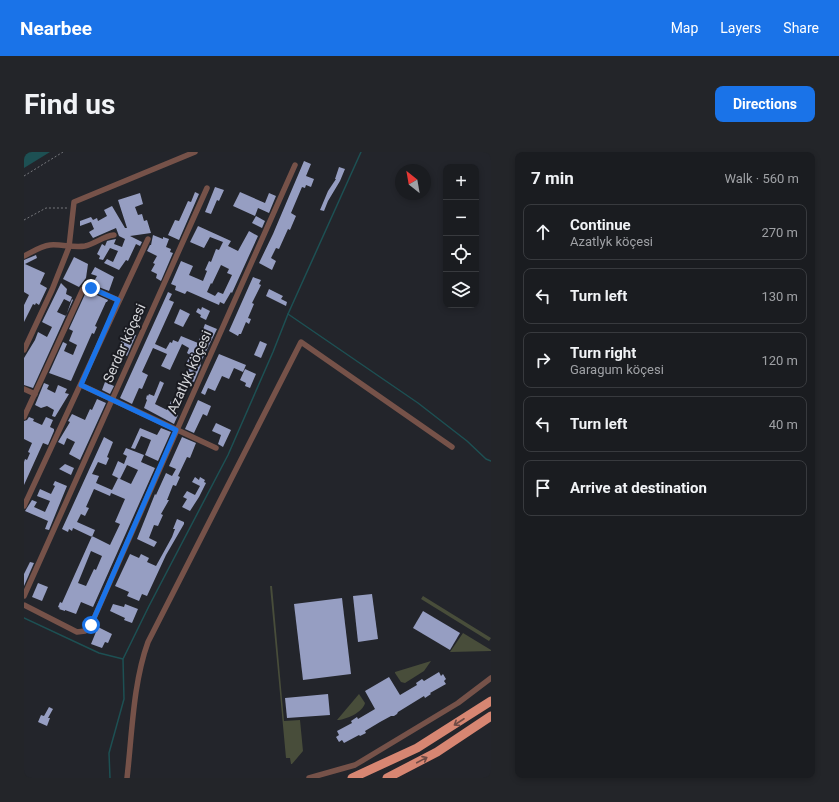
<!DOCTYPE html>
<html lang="en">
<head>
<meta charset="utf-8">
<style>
  :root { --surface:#1a1c20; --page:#232529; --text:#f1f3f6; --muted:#9fa1a5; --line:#383a3e; --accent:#1a73e8 }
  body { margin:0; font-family:Roboto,sans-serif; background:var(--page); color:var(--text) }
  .controls { position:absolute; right:12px; top:12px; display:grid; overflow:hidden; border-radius:8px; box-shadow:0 2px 6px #0003 }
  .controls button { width:36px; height:36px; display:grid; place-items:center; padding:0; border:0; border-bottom:1px solid var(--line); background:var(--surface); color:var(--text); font:20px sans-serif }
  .compass { position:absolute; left:371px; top:12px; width:36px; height:36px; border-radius:50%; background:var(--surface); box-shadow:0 2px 6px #0003; rotate:329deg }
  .stop { position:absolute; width:12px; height:12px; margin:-9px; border:3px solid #1a73e8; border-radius:50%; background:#fff }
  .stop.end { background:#1a73e8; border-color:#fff; box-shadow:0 1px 4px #0008 }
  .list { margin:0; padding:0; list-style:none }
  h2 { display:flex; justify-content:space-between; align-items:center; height:52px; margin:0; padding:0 16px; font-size:17px }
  h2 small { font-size:13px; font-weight:400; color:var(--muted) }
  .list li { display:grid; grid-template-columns:26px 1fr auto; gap:12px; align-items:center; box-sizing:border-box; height:56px; margin:0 8px 8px; padding:0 8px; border:1px solid var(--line); border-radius:8px }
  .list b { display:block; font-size:15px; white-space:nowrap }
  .list p { margin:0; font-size:13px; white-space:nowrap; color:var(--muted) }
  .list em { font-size:13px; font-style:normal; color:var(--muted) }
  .icon { flex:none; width:22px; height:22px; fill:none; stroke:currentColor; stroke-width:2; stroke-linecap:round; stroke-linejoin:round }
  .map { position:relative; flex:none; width:467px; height:626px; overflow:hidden; border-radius:8px }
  header { display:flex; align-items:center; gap:24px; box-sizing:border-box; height:56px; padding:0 20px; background:var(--accent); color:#fff }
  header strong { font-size:19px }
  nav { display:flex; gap:22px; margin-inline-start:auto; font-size:14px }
  .intro { display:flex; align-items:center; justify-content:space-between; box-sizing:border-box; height:96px; padding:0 24px }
  h1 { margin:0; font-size:28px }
  .button { padding:10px 18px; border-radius:8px; background:var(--accent); color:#fff; font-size:14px; font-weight:700 }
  main { display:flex; gap:24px; padding:0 24px }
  aside { flex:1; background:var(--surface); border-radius:8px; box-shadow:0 2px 6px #0003 }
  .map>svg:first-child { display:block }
  .green { fill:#484d3a }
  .water { fill:#1d5053 }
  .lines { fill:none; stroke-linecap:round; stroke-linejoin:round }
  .stream { stroke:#1d5053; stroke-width:1.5 }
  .building { fill:#969ec2; fill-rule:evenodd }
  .path { stroke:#77787d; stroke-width:1; stroke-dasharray:2 2; stroke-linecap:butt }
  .minor { stroke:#765249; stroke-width:5.5 }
  .trunk { stroke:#d78672; stroke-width:9 }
  .oneway { stroke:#6f4b45 }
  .route { stroke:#1a73e8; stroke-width:5 }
  .labels { text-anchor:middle; stroke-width:4; stroke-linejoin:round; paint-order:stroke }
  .street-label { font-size:14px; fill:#d6d7db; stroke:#1a1b21 }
</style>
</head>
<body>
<header>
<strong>Nearbee</strong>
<nav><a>Map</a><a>Layers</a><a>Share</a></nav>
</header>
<div class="intro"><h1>Find us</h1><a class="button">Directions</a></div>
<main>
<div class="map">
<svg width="467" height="626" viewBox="0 0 467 626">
  <rect width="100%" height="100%" fill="#23252b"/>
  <g class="green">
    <path d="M246,434H248L260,569L276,568L279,599L268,612H267L266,606H262Z"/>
    <path d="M399,444L467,486L465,489L397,447Z"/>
    <path d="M439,481L467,498V499L426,500Z"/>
    <path d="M407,509L400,519L381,531L377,530L371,521V520Z"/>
    <path d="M335,542L341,551C339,560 322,568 313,568Z"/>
  </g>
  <path class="water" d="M0,0H26L0,16Z"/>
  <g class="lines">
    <g class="stream">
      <path d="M264,162L394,251L443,289L462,307L467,309"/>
      <path d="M0,466L75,501L99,507L125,454L204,303L249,200L264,162L337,0"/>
      <path d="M86,626L85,601L100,547L99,507"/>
    </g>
  </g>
  <g class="building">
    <path d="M280,9L287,12L282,24L290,27L287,35L282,33L281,36L278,35L267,61L272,64L266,78L264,77L255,97L252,96L247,106L252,109L248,118L235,111L249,82Z"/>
    <path d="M315,15L321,17L316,29L304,49L300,59L296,58L304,39L312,27H311Z"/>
    <path d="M191,35L200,38L195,49L193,48L187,62L181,60Z"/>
    <path d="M171,40L175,42L155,88L144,83L151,68L155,69L164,49L167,50Z"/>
    <path d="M216,40L241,51L245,41L252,44L245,61L234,56L231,64L209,54Z"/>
    <path d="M116,41L119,52L111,55L114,63L118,62L120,69L123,68L127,81L106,84L118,90L116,94L112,92L104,109L102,108L95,118L80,111L83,107L89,110L94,99L86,96L79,108L75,107L76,104L73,102L78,92L81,94L83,89L87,88L92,87L90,92L98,95L101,87L95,84L92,76L69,86L65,80L70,77L67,70L56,74V69L67,65L69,68L73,66L74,69L83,64L80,58L88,54L101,76H103L94,48Z"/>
    <path d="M232,64L241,69L238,76L228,71Z"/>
    <path d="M174,74L207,89L204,94L214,99L225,79L234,84L208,141L207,140L200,152L196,150L195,153L163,139L161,142L151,138L152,134L147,132L157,109L169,114L165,123L179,129L183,119L181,118L185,109L187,110L192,97L195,98L199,90L186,85L180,96L166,90ZM197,113L205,117L203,121L208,123L199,142L194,140L191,144L183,140L187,131L188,132Z"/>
    <path d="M129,83L139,87V85L145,87L142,95L147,97L146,100L149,101L137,129L132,126L133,122L127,119L131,112L129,111L133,104L123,99L126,93H127Z"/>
    <path d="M12,103L13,106L1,112L21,121L16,132L23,136L15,153L12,151L11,153L9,152L0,170V153L5,143L0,140V108Z"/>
    <path d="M50,105L64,112L62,126L55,135L39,127Z"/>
    <path d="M71,115L90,125L85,139L72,134L73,133L69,131L73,124L67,122Z"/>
    <path d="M229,125L237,128L235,132L237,133L228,151L230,152L224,166L227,167L225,172L222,170L217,182H215L214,184L205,179Z"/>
    <path d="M37,131L43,137L42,142L48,145L46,150L40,147L33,160L42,164L48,147L49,148L9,236L0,233V206L11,188L14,180L23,185L28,175L18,170Z"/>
    <path d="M245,137L259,144L257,147L263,150L262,154L242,144Z"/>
    <path d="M62,140H66L84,148L83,150H82L71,174L73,175L70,182L68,181L47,229L25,221L39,190L43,192L40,199L49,203L53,193L45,189L49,179L45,177Z"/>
    <path d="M144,140L148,142L145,148L150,150L131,192L142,197L146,190L148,191L149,188L154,190L157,184L174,191L181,172L193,177L176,212L177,213L170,230L160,226L167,212L163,210L166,203L163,201L165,196L158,192L146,218L137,214L143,202L129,196L118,220L124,223L118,237L115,236L108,252L96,246Z"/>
    <path d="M178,155L186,159L182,168L176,165L177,163L172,160L174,156L177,158Z"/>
    <path d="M156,157L166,162L159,175L150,171Z"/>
    <path d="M102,179L112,183L103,204L92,200Z"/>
    <path d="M236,189L243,192L237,206L230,203Z"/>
    <path d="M195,202L222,213L219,220L210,216L205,227L198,224L191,239L184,236L181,243L177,241Z"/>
    <path d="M221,217L232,222L226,236L221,234L222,231L216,228Z"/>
    <path d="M136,229L140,231L131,252L143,258L147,249L154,252L150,261L154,263L150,272L120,256L123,248L122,247L123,243L124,244L125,242L130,244Z"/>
    <path d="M81,230L90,234L86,242L78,238Z"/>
    <path d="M20,231L25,233L23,237L31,241L34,233L43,237L41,241L45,242L31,265L28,264L30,258L23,254L17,256L11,253Z"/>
    <path d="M73,247L82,251L56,308L45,302L51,290L43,286L40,293L34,290L46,270L44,269L48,262L61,268L66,257L68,258Z"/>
    <path d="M174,248L187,254L183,264L179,262L170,281L161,277Z"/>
    <path d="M5,265L10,267L9,269L18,273L22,265L29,268L26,275L30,277V279L24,293L19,291L0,333V310L1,307L3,308L6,301L4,300L8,291L0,287V269L3,268Z"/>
    <path d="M192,271L207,278L199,295L194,292L197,283L188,279Z"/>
    <path d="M116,276L133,283L137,276L147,280L134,309L121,303L127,288L117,284L111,297L107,296Z"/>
    <path d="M80,285L89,290L83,305L85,306L82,313L74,310L68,322L75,324L72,331L88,338L94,326L107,332L114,318L103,313L96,327L88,323L94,309L100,312L103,304L99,302L102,296L120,303L117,310L131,316L69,455L57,450L52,462L41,458V459L35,457L36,456L34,455L36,450L38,451L68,384L86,393L96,372L91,370L101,347L87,341L86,344L70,337L62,355L65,356L61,364L57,362L53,370L71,378L68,385L49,376L48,379L45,377L44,380L38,377ZM67,399L78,404L72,418L70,417L62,434L54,431Z"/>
    <path d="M158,285L172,291L166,306L163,305L154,324L156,325L152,334L149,333L143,348H145L137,362L139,363L134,374L130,373L125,386L133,390L130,395L113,387L131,342L132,343L142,321L148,324L152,317L145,314Z"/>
    <path d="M41,312L50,316L47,323L35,317Z"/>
    <path d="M171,325L175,328L176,325L181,328L180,330L182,331L175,345L166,359L158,355L163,347L159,345L163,339L171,343L176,334L168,330Z"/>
    <path d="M31,329L43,334L25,378L21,377L24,369L1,359L8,348L13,350L10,355L21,360L26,349L13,344L16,337L27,342L31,334L29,333Z"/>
    <path d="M153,367L160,370V372L142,403L123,444L118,442L115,449L103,444L105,440L91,434L106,402L115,406L117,402L125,406L123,410L132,414L148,385L151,377H149Z"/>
    <path d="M6,410L10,411L0,434V422Z"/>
    <path d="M14,431L24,435L18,449L8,445Z"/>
    <path d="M348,442L354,487L334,490L329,444Z"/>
    <path d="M318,446L327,522L279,528L270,452Z"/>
    <path d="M89,452L100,455L101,452L114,457L108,471L100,468L101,466L86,459Z"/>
    <path d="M399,459L436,481L426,498L389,476Z"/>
    <path d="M74,475L88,482L84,491L81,490L78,496L67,492Z"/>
    <path d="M415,520L417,524L419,522L422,527L420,529L422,532L406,541L407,542L401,546L400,544L374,560L373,562L370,564H367L356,570L341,579L342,581L336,584L335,583L320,591L318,588L315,590L312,585L315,583L313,579L328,571L327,569L333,565L334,567L351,557L341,539L365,525L376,543L393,533L392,531L398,527L400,529Z"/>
    <path d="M304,542L306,563L263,566L261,546Z"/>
    <path d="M25,555L29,557L24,566H26L23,574L14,570L17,563L20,564Z"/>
  </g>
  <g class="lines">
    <g class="path">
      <path d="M0,24L39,0"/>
      <path d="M0,68L22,56H45"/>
    </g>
    <g class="minor">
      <path d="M0,104C8,100 17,94 26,93C38,92 49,96 61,94C71,92 79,84 90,83"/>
      <path d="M0,198L28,138L45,95L50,50L171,0"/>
      <path d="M57,233L192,296"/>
      <path d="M0,237L11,242"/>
      <path d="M0,265L59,137L61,136H67L94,148"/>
      <path d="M0,354L124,87"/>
      <path d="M0,444L183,36"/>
      <path d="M0,453L53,480L61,479L67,473L153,278L271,13"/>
      <path d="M103,626C108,583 109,531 124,490L277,190L428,295"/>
      <path d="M285,626L331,613L434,551L467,526"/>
    </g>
    <g class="trunk">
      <path d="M328,626L393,596L467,549"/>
      <path d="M363,626L413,600L467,564"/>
    </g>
  </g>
  <defs><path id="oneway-shaft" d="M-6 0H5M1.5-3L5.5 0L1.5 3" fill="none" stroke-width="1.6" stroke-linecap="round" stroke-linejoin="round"/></defs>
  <g class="oneway">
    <use href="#oneway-shaft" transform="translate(435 570) rotate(147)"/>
    <use href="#oneway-shaft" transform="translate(398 608) rotate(-28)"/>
  </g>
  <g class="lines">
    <path class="route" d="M67,473L152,278L57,233L94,148L67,136"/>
  </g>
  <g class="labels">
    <g class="street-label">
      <text transform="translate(100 191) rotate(-66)" y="5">Serdar köçesi</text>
      <text transform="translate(165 220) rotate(-66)" y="5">Azatlyk köçesi</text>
    </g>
  </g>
</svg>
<div class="controls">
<button>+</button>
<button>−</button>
<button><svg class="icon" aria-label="locate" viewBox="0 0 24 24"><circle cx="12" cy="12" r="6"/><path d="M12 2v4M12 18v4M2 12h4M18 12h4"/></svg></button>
<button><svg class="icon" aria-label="layers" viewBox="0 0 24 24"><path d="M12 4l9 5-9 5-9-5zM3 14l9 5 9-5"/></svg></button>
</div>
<svg class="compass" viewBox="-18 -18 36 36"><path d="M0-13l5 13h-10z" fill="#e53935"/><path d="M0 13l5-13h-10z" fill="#9fa1a5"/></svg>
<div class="stop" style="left:67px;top:473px"></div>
<div class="stop end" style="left:67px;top:136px"></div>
</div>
<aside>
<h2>7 min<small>Walk · 560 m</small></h2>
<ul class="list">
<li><svg class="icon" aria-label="ahead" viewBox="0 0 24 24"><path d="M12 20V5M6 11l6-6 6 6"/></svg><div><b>Continue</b><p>Azatlyk köçesi</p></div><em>270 m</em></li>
<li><svg class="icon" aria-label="left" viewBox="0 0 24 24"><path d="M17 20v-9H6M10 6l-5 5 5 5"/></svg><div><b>Turn left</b></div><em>130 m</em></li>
<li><svg class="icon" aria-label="right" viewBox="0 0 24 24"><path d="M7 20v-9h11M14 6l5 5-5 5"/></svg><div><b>Turn right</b><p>Garagum köçesi</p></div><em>120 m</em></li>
<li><svg class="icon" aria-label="left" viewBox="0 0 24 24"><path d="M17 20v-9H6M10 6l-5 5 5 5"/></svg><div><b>Turn left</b></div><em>40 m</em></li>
<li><svg class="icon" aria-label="arrive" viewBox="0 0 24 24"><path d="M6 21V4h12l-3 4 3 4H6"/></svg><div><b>Arrive at destination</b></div></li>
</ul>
</aside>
</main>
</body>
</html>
